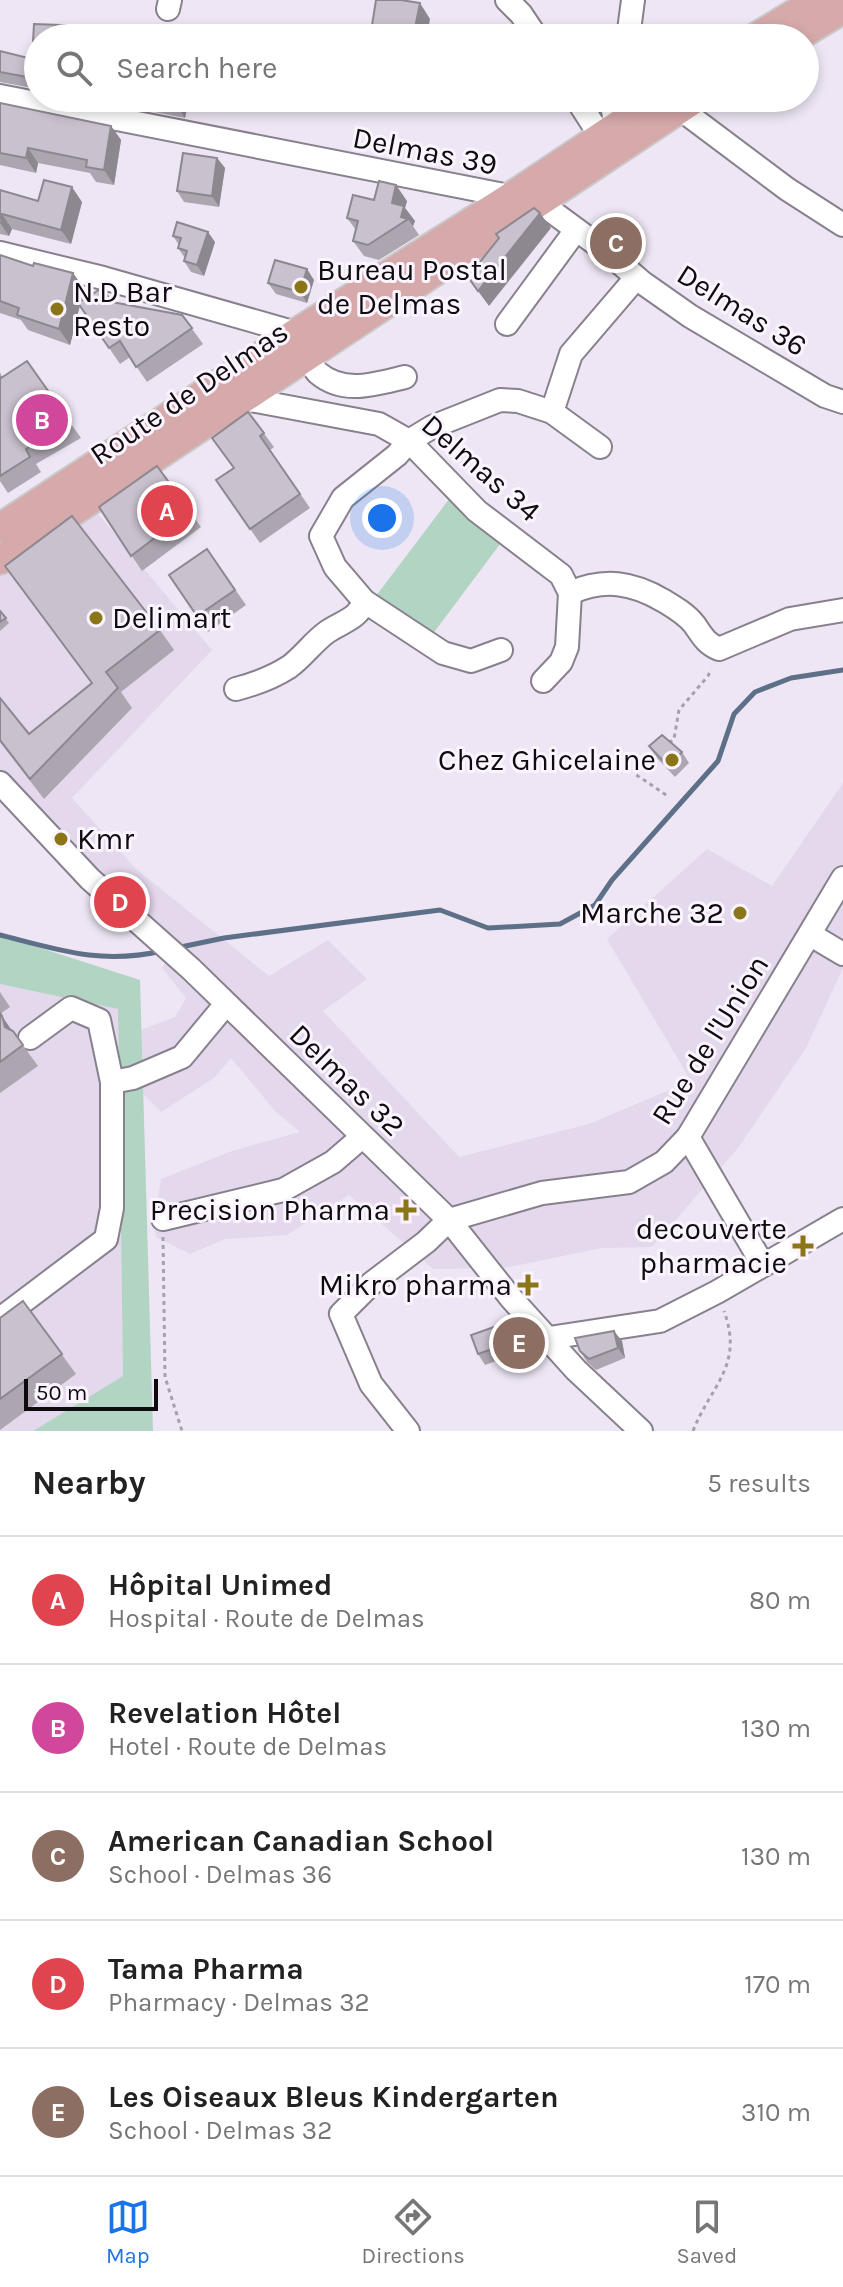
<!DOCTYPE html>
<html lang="en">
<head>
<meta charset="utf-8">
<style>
  :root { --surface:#fff; --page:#f6f6f6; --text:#222; --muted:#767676; --line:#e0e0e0; --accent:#1a73e8 }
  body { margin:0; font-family:Karla,sans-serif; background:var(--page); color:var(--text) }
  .scale { position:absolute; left:24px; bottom:20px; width:134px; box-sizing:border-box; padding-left:8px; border:4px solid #0e0b0f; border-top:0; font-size:22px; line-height:28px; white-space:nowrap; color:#0e0b0f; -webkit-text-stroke:6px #fbf4ff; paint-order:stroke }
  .you { position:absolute; left:382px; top:518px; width:28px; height:28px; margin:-20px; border:6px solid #fff; border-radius:50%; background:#1a73e8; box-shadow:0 0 0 12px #1a73e833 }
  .badge { display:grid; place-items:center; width:52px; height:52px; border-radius:50%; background:var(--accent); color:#fff; font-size:26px; font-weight:700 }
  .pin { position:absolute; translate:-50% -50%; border:4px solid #fff; box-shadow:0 2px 8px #0006 }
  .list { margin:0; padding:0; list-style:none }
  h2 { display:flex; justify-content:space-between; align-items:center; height:104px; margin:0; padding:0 32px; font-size:34px }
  h2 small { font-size:26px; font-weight:400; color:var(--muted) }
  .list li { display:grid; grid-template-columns:52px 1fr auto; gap:24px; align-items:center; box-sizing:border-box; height:128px; padding:0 32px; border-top:2px solid var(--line) }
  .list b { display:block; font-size:30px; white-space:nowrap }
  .list p { margin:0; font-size:26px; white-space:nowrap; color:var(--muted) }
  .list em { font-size:26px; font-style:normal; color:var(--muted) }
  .icon { flex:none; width:44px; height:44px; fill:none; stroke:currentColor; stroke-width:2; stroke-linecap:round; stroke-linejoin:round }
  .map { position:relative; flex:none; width:843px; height:1431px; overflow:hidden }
  .search { position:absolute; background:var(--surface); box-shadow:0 4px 12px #0003; left:24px; right:24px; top:24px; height:88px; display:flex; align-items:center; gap:20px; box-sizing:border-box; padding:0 28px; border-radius:44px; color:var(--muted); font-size:30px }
  .sheet { height:744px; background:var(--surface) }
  nav { display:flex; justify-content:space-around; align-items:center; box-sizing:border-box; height:112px; border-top:2px solid var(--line); background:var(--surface); font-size:22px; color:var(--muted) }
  nav a { display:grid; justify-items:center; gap:4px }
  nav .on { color:var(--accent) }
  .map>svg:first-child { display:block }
  .built { fill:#e4d8ec }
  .green { fill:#b1d4c3 }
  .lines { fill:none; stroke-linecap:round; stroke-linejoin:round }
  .stream { stroke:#5e6f88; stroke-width:5 }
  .minor-casing { stroke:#88818d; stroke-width:26 }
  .major-casing { stroke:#cac9ca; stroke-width:32 }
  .path { stroke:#a7a0ab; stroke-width:3; stroke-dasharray:4 4; stroke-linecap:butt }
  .minor { stroke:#fff; stroke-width:22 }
  .major { stroke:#d6a9ab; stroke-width:28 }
  .wall { fill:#ada6b1 }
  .shaded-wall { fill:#8d8790 }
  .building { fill:#c9c1ce; stroke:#8d8790; stroke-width:2 }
  .poi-dot { fill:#8b7519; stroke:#fbf4ff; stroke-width:3 }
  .labels { text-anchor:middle; stroke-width:6; stroke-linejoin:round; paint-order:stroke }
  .street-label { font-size:30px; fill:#0e0b0f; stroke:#fbf4ff }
  .poi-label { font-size:30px; fill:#0e0b0f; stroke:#fbf4ff; text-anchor:end }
</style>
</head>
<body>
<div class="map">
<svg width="843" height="1431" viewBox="0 0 843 1431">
  <rect width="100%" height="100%" fill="#eee6f4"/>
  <g class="built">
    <path d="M94,509L212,650L72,798L136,869L269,976L328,940L367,979L323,1011L459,1157L589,1124L691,1081L607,939L707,849L772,886L843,783V968L806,1048L738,1148L652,1247L602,1248L504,1268L433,1269L349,1195L287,1235L225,1239L190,1254L156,1237L154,1222L161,1179L232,1151L300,1132L275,1111L231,1058L214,1078L161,1112L138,1089L133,1033L175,1017L186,998L162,968L169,958L78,886L0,794V573Z"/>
    <path d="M0,984L118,1008L123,1376L33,1431H0Z"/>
  </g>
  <g class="green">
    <path d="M450,498L503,540L432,635L373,600Z"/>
    <path d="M0,935L140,980L153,1431H33L123,1376L118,1009L0,984Z"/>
  </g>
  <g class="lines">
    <g class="stream">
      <path d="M0,935C59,950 101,965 162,951"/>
      <path d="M176,948L224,938L440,910L488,928L560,924L595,905L612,880L718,761L734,714L755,692L791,678L843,670"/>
    </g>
    <g class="minor-casing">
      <g id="minor">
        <path d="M507,0L521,14L537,38"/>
        <path d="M168,9L170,0"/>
        <path d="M628,38L633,0"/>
        <path d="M0,96L539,202L607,252L643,283L690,316L825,396L843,402"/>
        <path d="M576,98L610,151"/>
        <path d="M610,100L617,126"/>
        <path d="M679,108L787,189L843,225"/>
        <path d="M0,253L103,278L296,333C302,345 309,364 318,373C344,395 375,384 405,377"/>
        <path d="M507,324L576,230"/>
        <path d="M240,398L379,424L409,441L477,511L561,575L570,593L567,647L561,662L543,681"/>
        <path d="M552,412L571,354L636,278"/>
        <path d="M570,593C604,578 632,582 664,601C674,607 686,614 694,624C702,635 705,643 719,649L790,619L843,610"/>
        <path d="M501,650L471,661L443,653L364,601L335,567L321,536L343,498L397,455L409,441L432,427L500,400L518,401L552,412L600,447"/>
        <path d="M236,689C255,684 272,678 289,667C303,657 313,642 327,632C341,622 359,619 364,601"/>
        <path d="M0,783L90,879L191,969L449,1220L510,1297L576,1370L641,1431"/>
        <path d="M811,935L843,954"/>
        <path d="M112,1082L133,1078L182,1057L226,1004"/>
        <path d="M688,1137L763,1265"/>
        <path d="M163,1219L283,1190L333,1162L362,1137"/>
        <path d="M0,1319L106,1239L112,1208V1082L99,1020L71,1008L30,1038"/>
        <path d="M549,1338L660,1321L717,1292L843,1219"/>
        <path d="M408,1431L371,1384L341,1314L372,1283L426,1242L449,1220L542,1193L629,1182L664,1162L688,1137L843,878"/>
      </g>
    </g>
    <g class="major-casing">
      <g id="major">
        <path d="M755,38L817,0"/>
        <path d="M795,38L843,9"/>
        <path d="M0,528L296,333L509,198L659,98"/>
        <path d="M0,560L696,98"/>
      </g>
    </g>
    <g class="path">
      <path d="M669,743L674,739L679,710L708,676L711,669"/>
      <path d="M657,753L635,774L669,797"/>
      <path d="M163,1237L165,1377L182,1431"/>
      <path d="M693,1431C711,1385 744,1366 724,1311"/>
    </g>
    <use href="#minor" class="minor"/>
    <use href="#major" class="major"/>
  </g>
  <g class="wall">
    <path d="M34,24L87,26L95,38H38V89L0,82V51L32,59Z"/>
    <path d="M83,98H189L185,118Z"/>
    <path d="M0,103L111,126L121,140L114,185L96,182L90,173L38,163L36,173L0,165Z"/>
    <path d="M217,158L225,168L219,207L184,202L177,191Z"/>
    <path d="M0,190L38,201L82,202L71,244L12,229L9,236L0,234Z"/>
    <path d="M374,200L407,201L405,208L415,221L413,226L419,235L379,260L364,256L353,241L356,230L347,218Z"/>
    <path d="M173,236L215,242L204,276L191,272L184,261L185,258L178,248L179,245Z"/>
    <path d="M0,255L33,266L73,273L84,289L81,301L113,302L182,315L203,344L147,382L130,357L120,364L80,305L70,345L28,330L21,320L0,313Z"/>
    <path d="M314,280L307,303L276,294L268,283Z"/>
    <path d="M27,361L81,438L36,464L41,472L8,493L0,481V372L2,377Z"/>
    <path d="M248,412L274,447L270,450L310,508L260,543L216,480L233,468Z"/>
    <path d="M157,466L201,527L142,571L99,507Z"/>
    <path d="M207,549L246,605L208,632L169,575Z"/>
    <path d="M5,566L160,630L174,650L121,692L132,708L44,799L0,742V698L29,734L91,683Z"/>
    <path d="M0,611L9,623L0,631Z"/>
    <path d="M649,746L682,752L689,763L675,777L656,757Z"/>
    <path d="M0,992L10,1007L0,1014L38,1066L0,1093Z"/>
    <path d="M23,1301L76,1374L0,1430V1318Z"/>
    <path d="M519,1331L525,1350L485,1365L478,1354Z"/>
    <path d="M622,1341L625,1358L596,1370L587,1362L580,1351Z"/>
  </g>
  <g class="shaded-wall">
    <path d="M420,3L430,19L427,38H413Z"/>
    <path d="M87,26L95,38H87Z"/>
    <path d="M179,98H189L185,118L177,106Z"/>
    <path d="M111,126L121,140L114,185L104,170Z"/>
    <path d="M28,148L38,163L36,173L26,158Z"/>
    <path d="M217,158L225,168L219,207L212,196Z"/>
    <path d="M396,185L407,201L405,208L415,221L413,226L408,219L401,217L392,203Z"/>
    <path d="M72,187L82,202L71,244L61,230Z"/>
    <path d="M540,213L551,228L489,306L478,291Z"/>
    <path d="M2,214L12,229L9,236L0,223Z"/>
    <path d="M208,232L215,242L204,276L197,265Z"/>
    <path d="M307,269L314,280L307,303L300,292Z"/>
    <path d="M73,273L84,289L70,345L59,329Z"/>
    <path d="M2,1016L16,1037L5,1027Z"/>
    <path d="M511,1321L519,1331L525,1350L518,1340Z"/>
    <path d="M614,1331L622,1341L625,1358L618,1348Z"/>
  </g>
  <g class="building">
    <path d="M376,0H401L420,3L413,38H370Z"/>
    <path d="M34,24L87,26V38H38V79L0,72V51L32,59Z"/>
    <path d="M135,98H179L177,106Z"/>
    <path d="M0,103L111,126L104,170L86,167L87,160L28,148L26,158L0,153Z"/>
    <path d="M183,153L217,158L212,196L177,191Z"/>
    <path d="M44,180L72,187L61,230L2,214L0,219V190L38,201Z"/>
    <path d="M379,181L396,185L392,203L404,206L401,217L408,219L368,245L353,241L358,221L347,218L353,195L374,200Z"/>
    <path d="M534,208L540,213L478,291L468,277L499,238L496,234Z"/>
    <path d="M177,222L208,232L197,265L184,261L187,251L178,248L181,238L173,236Z"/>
    <path d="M0,255L33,266L34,263L73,273L59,329L17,315L19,308L0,301Z"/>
    <path d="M275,260L307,269L300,292L268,283Z"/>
    <path d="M102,288L112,302L182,315L192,328L136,367L120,341L109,348L78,303Z"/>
    <path d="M27,361L70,422L26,449L30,457L0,476V377L1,378Z"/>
    <path d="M248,412L264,433L260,436L300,494L250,529L216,480L234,468L212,438Z"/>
    <path d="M157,466L190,511L131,556L99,507Z"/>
    <path d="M72,516L160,630L106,672L118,688L30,779L0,740V698L29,734L92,683L5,566Z"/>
    <path d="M207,549L235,590L197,616L169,575Z"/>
    <path d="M0,611L6,618L0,622Z"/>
    <path d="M662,735L682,752L668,766L649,746Z"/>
    <path d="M0,1013L2,1016L5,1027L13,1031L23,1045L0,1062Z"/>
    <path d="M23,1301L62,1354L0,1399V1318Z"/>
    <path d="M511,1321L518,1340L478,1354L471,1335Z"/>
    <path d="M614,1331L618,1348L589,1359L580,1351L575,1338Z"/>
  </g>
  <g class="poi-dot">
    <circle cx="301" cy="287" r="8"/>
    <circle cx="57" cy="309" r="8"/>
    <circle cx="96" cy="618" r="8"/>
    <circle cx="672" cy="760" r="8"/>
    <circle cx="61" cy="839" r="8"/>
    <circle cx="740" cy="913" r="8"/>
    <path d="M402 1198h8v8h8v8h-8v8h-8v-8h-8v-8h8z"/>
    <path d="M799 1234h8v8h8v8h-8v8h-8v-8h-8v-8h8z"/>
    <path d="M524 1273h8v8h8v8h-8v8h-8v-8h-8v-8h8z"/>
  </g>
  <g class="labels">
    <g class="street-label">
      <text transform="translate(425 151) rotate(11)" y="10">Delmas 39</text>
      <text transform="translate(742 310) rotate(32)" y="10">Delmas 36</text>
      <text transform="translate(189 393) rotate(-34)" y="10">Route de Delmas</text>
      <text transform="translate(481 468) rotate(41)" y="10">Delmas 34</text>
      <text transform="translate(710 1040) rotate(-58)" y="10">Rue de l'Union</text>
      <text transform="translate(347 1080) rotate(44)" y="10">Delmas 32</text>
    </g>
    <g class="poi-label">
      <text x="317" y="280" text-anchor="start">Bureau Postal<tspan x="317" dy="34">de Delmas</tspan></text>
      <text x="73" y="302" text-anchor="start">N.D Bar<tspan x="73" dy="34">Resto</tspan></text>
      <text x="112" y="628" text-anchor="start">Delimart</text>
      <text x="656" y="770">Chez Ghicelaine</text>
      <text x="77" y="849" text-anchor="start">Kmr</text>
      <text x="724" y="923">Marche 32</text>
      <text x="390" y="1220">Precision Pharma</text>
      <text x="787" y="1239">decouverte<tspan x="787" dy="34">pharmacie</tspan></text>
      <text x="512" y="1295">Mikro pharma</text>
    </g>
  </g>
</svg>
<div class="scale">50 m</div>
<div class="you"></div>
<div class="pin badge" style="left:167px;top:511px;background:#e0444e">A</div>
<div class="pin badge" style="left:42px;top:420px;background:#d1479c">B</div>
<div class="pin badge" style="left:616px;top:243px;background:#8d6e63">C</div>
<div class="pin badge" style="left:120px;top:902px;background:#e0444e">D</div>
<div class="pin badge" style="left:519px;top:1343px;background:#8d6e63">E</div>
<div class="search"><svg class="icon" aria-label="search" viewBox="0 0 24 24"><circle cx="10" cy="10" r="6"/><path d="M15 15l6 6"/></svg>Search here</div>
</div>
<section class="sheet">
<h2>Nearby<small>5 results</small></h2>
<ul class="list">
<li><span class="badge" style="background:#e0444e">A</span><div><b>Hôpital Unimed</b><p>Hospital · Route de Delmas</p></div><em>80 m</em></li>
<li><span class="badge" style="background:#d1479c">B</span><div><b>Revelation Hôtel</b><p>Hotel · Route de Delmas</p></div><em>130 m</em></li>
<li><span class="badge" style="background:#8d6e63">C</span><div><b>American Canadian School</b><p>School · Delmas 36</p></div><em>130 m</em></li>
<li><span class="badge" style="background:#e0444e">D</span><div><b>Tama Pharma</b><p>Pharmacy · Delmas 32</p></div><em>170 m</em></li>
<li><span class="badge" style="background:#8d6e63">E</span><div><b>Les Oiseaux Bleus Kindergarten</b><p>School · Delmas 32</p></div><em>310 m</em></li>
</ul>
</section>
<nav>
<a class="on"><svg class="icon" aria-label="map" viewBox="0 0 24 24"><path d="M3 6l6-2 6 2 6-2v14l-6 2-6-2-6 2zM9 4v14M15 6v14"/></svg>Map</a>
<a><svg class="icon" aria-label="directions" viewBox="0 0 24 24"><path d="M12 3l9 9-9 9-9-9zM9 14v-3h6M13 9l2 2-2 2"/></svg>Directions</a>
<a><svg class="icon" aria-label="saved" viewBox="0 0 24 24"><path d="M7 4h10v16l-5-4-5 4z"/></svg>Saved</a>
</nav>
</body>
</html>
